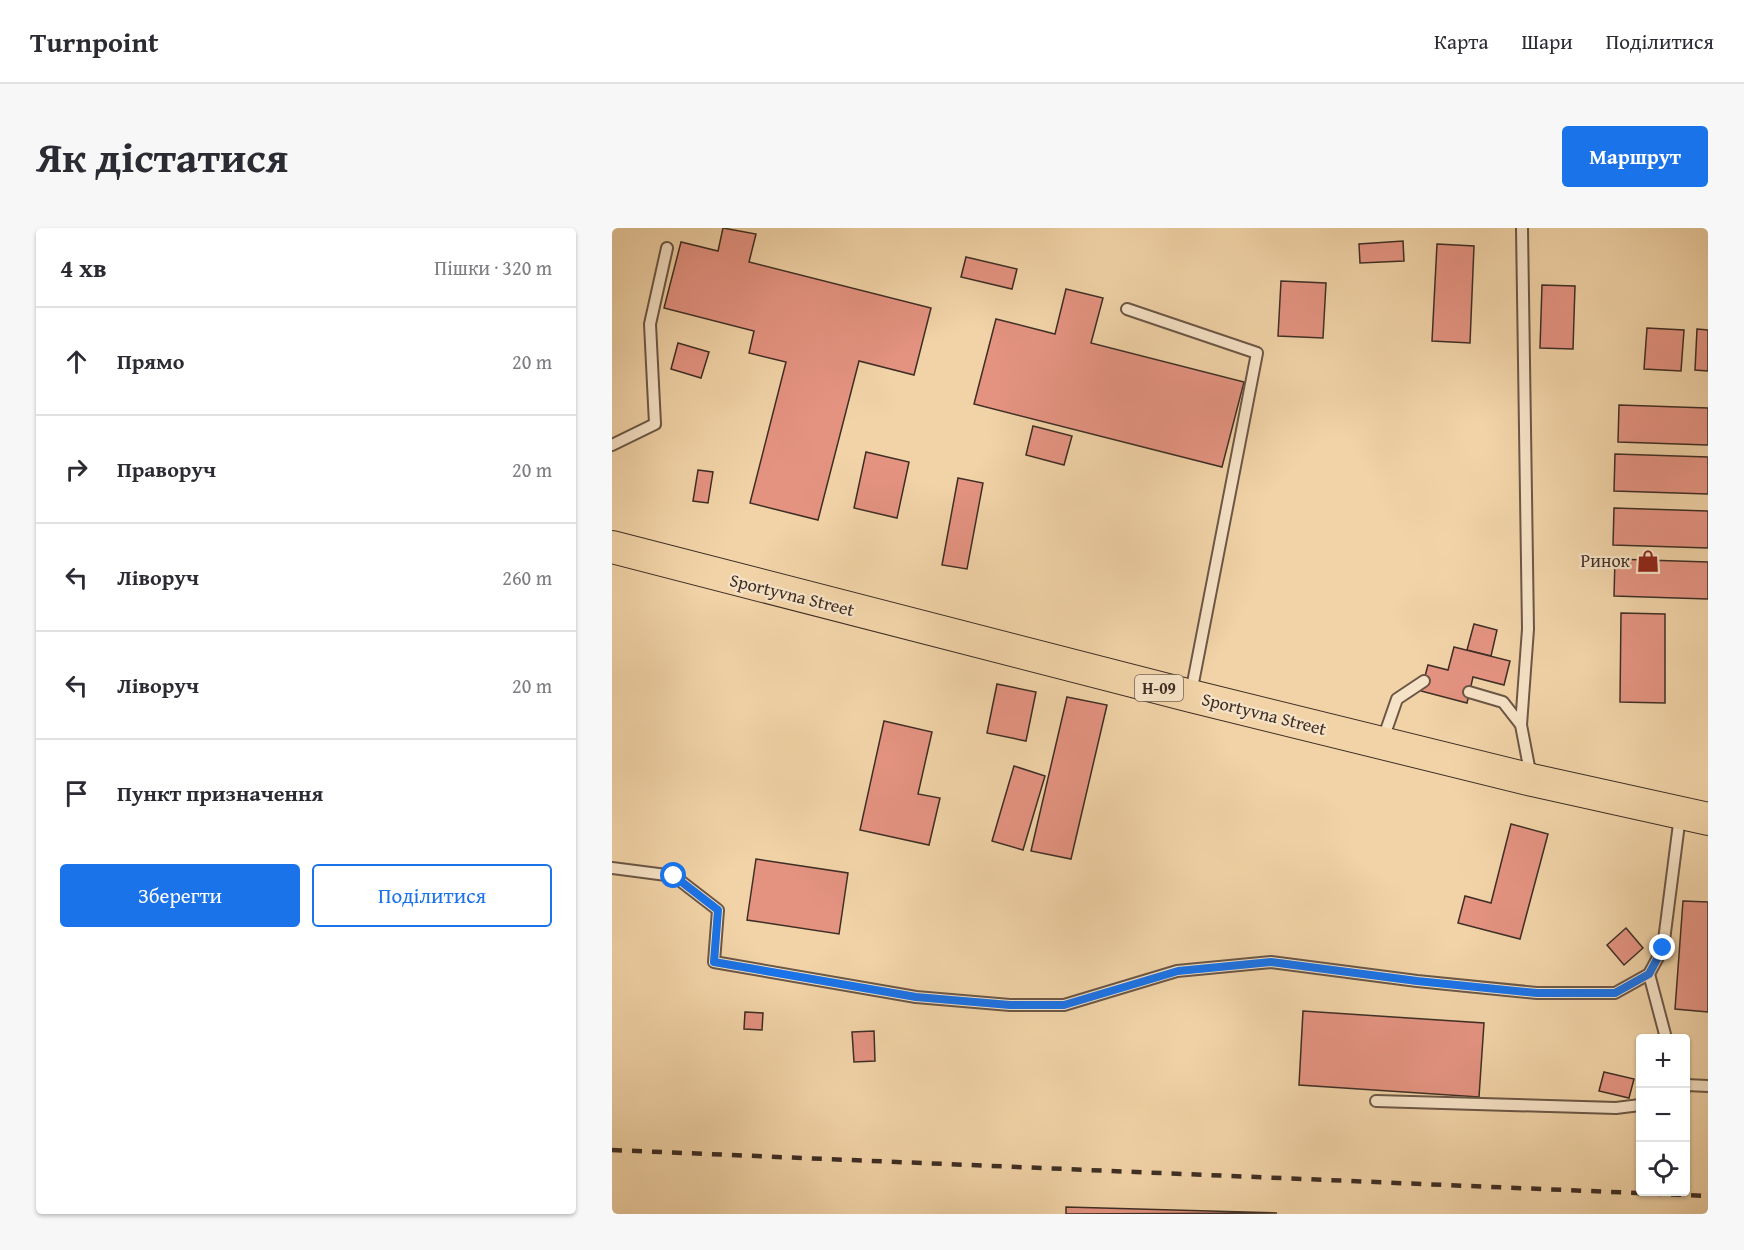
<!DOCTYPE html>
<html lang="uk">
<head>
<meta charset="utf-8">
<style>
  :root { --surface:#fff; --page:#f7f7f7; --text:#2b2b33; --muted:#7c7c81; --line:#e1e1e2; --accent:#1a73e8 }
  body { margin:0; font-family:"Gentium Book Plus",serif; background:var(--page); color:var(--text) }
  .controls { position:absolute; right:18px; bottom:18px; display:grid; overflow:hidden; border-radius:6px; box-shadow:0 2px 4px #0004 }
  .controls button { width:54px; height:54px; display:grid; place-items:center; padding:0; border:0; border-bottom:2px solid var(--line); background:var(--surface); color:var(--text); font:30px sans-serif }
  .stop { position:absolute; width:18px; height:18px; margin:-14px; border:4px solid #1a73e8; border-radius:50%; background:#fff }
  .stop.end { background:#1a73e8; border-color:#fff; box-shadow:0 2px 6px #0008 }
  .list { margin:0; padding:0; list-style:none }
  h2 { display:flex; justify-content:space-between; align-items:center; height:78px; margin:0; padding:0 24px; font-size:26px }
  h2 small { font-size:20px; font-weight:400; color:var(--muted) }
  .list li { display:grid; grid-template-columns:39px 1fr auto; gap:18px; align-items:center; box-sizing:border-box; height:108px; padding:0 24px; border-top:2px solid var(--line) }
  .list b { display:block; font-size:22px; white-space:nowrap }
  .list em { font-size:20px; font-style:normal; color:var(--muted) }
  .actions { display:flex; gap:12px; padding:18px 24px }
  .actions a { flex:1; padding:14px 0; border:2px solid var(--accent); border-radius:6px; text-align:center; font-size:21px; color:var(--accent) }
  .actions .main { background:var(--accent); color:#fff }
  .icon { flex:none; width:33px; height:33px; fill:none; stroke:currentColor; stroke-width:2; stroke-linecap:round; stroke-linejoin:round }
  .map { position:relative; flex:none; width:1096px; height:986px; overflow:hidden; border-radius:6px }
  header { display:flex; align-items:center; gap:36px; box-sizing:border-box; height:84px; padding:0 30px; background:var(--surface); border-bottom:2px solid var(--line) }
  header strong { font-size:28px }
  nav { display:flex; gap:33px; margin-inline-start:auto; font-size:21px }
  .intro { display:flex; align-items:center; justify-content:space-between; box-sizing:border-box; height:144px; padding:0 36px }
  h1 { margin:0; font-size:42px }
  .button { padding:15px 27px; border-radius:6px; background:var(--accent); color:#fff; font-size:21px; font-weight:700 }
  main { display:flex; gap:36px; padding:0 36px }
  aside { flex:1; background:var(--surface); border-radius:6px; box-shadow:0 2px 4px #0004 }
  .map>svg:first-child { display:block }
  .building { fill:#e49381; stroke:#3e2e25; stroke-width:1.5 }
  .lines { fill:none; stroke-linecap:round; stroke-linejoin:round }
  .lane-casing { stroke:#6b5746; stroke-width:14 }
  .primary-casing { stroke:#3e2e25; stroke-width:34 }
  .lane { stroke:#f6e2c6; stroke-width:10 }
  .primary { stroke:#f1d3a7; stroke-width:32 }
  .rail { stroke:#3e2e25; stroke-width:4.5; stroke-dasharray:10 10; stroke-linecap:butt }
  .route { stroke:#1a73e8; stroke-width:8 }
  .labels { text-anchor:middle; stroke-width:4.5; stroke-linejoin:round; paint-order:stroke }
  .shield { fill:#f6e2c6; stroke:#756455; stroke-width:1.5 }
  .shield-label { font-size:16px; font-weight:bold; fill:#3e2e25 }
  .poi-label { font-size:18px; fill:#3e2e25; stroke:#f6e2c6; text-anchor:end }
  .street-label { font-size:18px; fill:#3e2e25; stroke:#f6e2c6 }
</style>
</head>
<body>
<header>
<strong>Turnpoint</strong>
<nav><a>Карта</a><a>Шари</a><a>Поділитися</a></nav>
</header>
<div class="intro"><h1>Як дістатися</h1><a class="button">Маршрут</a></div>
<main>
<aside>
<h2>4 хв<small>Пішки · 320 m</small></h2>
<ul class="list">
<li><svg class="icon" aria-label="ahead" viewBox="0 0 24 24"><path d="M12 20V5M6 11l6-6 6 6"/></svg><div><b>Прямо</b></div><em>20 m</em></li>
<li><svg class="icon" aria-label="right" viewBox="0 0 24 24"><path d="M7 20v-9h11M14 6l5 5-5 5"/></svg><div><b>Праворуч</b></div><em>20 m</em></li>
<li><svg class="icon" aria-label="left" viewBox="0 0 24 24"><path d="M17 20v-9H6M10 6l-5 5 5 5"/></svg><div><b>Ліворуч</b></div><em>260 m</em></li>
<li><svg class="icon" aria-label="left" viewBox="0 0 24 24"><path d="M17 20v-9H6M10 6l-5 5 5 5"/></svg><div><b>Ліворуч</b></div><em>20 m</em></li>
<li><svg class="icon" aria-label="arrive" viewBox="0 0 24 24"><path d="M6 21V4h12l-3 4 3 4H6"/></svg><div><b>Пункт призначення</b></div></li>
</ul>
<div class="actions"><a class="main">Зберегти</a><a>Поділитися</a></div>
</aside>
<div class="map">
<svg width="1096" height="986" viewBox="0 0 1096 986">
  <rect width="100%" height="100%" fill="#f1d3a7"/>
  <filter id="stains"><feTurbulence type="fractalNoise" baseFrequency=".00333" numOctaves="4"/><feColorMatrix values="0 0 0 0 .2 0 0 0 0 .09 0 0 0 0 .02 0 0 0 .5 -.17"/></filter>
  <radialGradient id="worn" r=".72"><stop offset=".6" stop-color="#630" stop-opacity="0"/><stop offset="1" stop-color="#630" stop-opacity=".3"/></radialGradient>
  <g class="building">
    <path d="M111,0L144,6L137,34L319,80L302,147L247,133L206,292L138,275L174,134L137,125L142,103L52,80L69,14L106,23Z"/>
    <path d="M791,13L792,33L748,35L747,16Z"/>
    <path d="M825,16L862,18L858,115L820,113Z"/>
    <path d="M354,29L405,41L400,61L349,49Z"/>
    <path d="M669,53L714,55L711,110L666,108Z"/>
    <path d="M930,57L963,58L961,121L928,120Z"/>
    <path d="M454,61L491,70L479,115L632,154L610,239L362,176L384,91L443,106Z"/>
    <path d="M1035,100L1072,102L1069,143L1032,141Z"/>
    <path d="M1085,101L1096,102V143L1083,142Z"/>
    <path d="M66,115L97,124L89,150L59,141Z"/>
    <path d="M1007,177L1096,180V217L1006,214Z"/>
    <path d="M421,198L460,208L452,237L414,227Z"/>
    <path d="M254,224L297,234L285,290L242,280Z"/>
    <path d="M1003,226L1096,229V266L1002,263Z"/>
    <path d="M86,242L101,244L96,275L81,273Z"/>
    <path d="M346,250L371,255L355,341L330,337Z"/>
    <path d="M1002,280L1096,283V320L1001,317Z"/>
    <path d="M1003,331L1096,334V371L1002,368Z"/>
    <path d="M1009,385L1053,386V475L1008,474Z"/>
    <path d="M862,396L885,402L879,428L855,422Z"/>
    <path d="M842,419L898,433L892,457L861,449L855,475L809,463L816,437L836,442Z"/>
    <path d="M385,456L424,464L414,513L375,505Z"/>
    <path d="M455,469L495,477L459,631L419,623Z"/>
    <path d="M272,493L320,504L306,566L328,570L317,617L248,602Z"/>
    <path d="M402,538L433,548L411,622L380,613Z"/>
    <path d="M899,596L936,606L908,711L846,695L853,668L879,675Z"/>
    <path d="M144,631L236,645L227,706L135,692Z"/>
    <path d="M1071,673L1096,674V784L1063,781Z"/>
    <path d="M1014,700L1031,720L1012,737L995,717Z"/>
    <path d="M691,783L872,795L867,869L687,857Z"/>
    <path d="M133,784L151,785L150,802L132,801Z"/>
    <path d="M262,803L263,833L242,834L240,804Z"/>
    <path d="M992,844L1022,851L1017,870L987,863Z"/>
    <path d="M454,979L665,985L454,986Z"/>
  </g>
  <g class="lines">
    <g class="lane-casing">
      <g id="lane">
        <path d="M515,81L645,125L579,465"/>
        <path d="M0,217L43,196L38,96L55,20"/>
        <path d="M857,464L891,474L909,497L919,549"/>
        <path d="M909,497L916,401L910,0"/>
        <path d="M770,514L785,471L812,453"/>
        <path d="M0,640L62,648L106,682L102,734L304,769L398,777H452L565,743L659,734L805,753L925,765H1003L1037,746L1051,720L1068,588"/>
        <path d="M1037,746L1054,810"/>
        <path d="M1074,857L1096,858"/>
        <path d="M764,873L1004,880L1028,877"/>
      </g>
    </g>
    <g class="primary-casing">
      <path id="primary" d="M0,319L579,468L920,552L1096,591"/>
    </g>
    <use href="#lane" class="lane"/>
    <use href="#primary" class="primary"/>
    <path class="rail" d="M0,922L1096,968"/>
  </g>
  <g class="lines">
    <path class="route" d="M62,648L106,682L102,734L304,769L398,777H452L566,743L659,734L805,753L925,765H1003L1037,746L1051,720"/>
  </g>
  <defs>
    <g id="shop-bare" transform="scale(1.8)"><path d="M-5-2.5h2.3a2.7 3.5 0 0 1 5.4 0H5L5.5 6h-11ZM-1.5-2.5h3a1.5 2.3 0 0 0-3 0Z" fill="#8f2418" stroke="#f6e2c6" stroke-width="2.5" paint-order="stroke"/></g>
  </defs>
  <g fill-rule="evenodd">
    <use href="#shop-bare" x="1036" y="333"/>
  </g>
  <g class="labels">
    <rect class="shield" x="523" y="447" width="48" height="26" rx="4.5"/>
    <g class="shield-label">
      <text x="547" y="466">Н-09</text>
    </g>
    <g class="poi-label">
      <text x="1018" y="339">Ринок</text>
    </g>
    <g class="street-label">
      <text transform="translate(180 367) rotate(14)" y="6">Sportyvna Street</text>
      <text transform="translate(652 486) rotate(14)" y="6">Sportyvna Street</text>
    </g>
  </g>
  <rect width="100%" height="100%" filter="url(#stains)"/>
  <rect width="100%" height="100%" fill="url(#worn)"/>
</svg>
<div class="controls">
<button>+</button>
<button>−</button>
<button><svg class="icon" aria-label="locate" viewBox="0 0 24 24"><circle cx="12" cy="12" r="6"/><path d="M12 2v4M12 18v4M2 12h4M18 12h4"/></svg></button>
</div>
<div class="stop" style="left:62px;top:648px"></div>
<div class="stop end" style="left:1051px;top:720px"></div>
</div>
</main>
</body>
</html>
